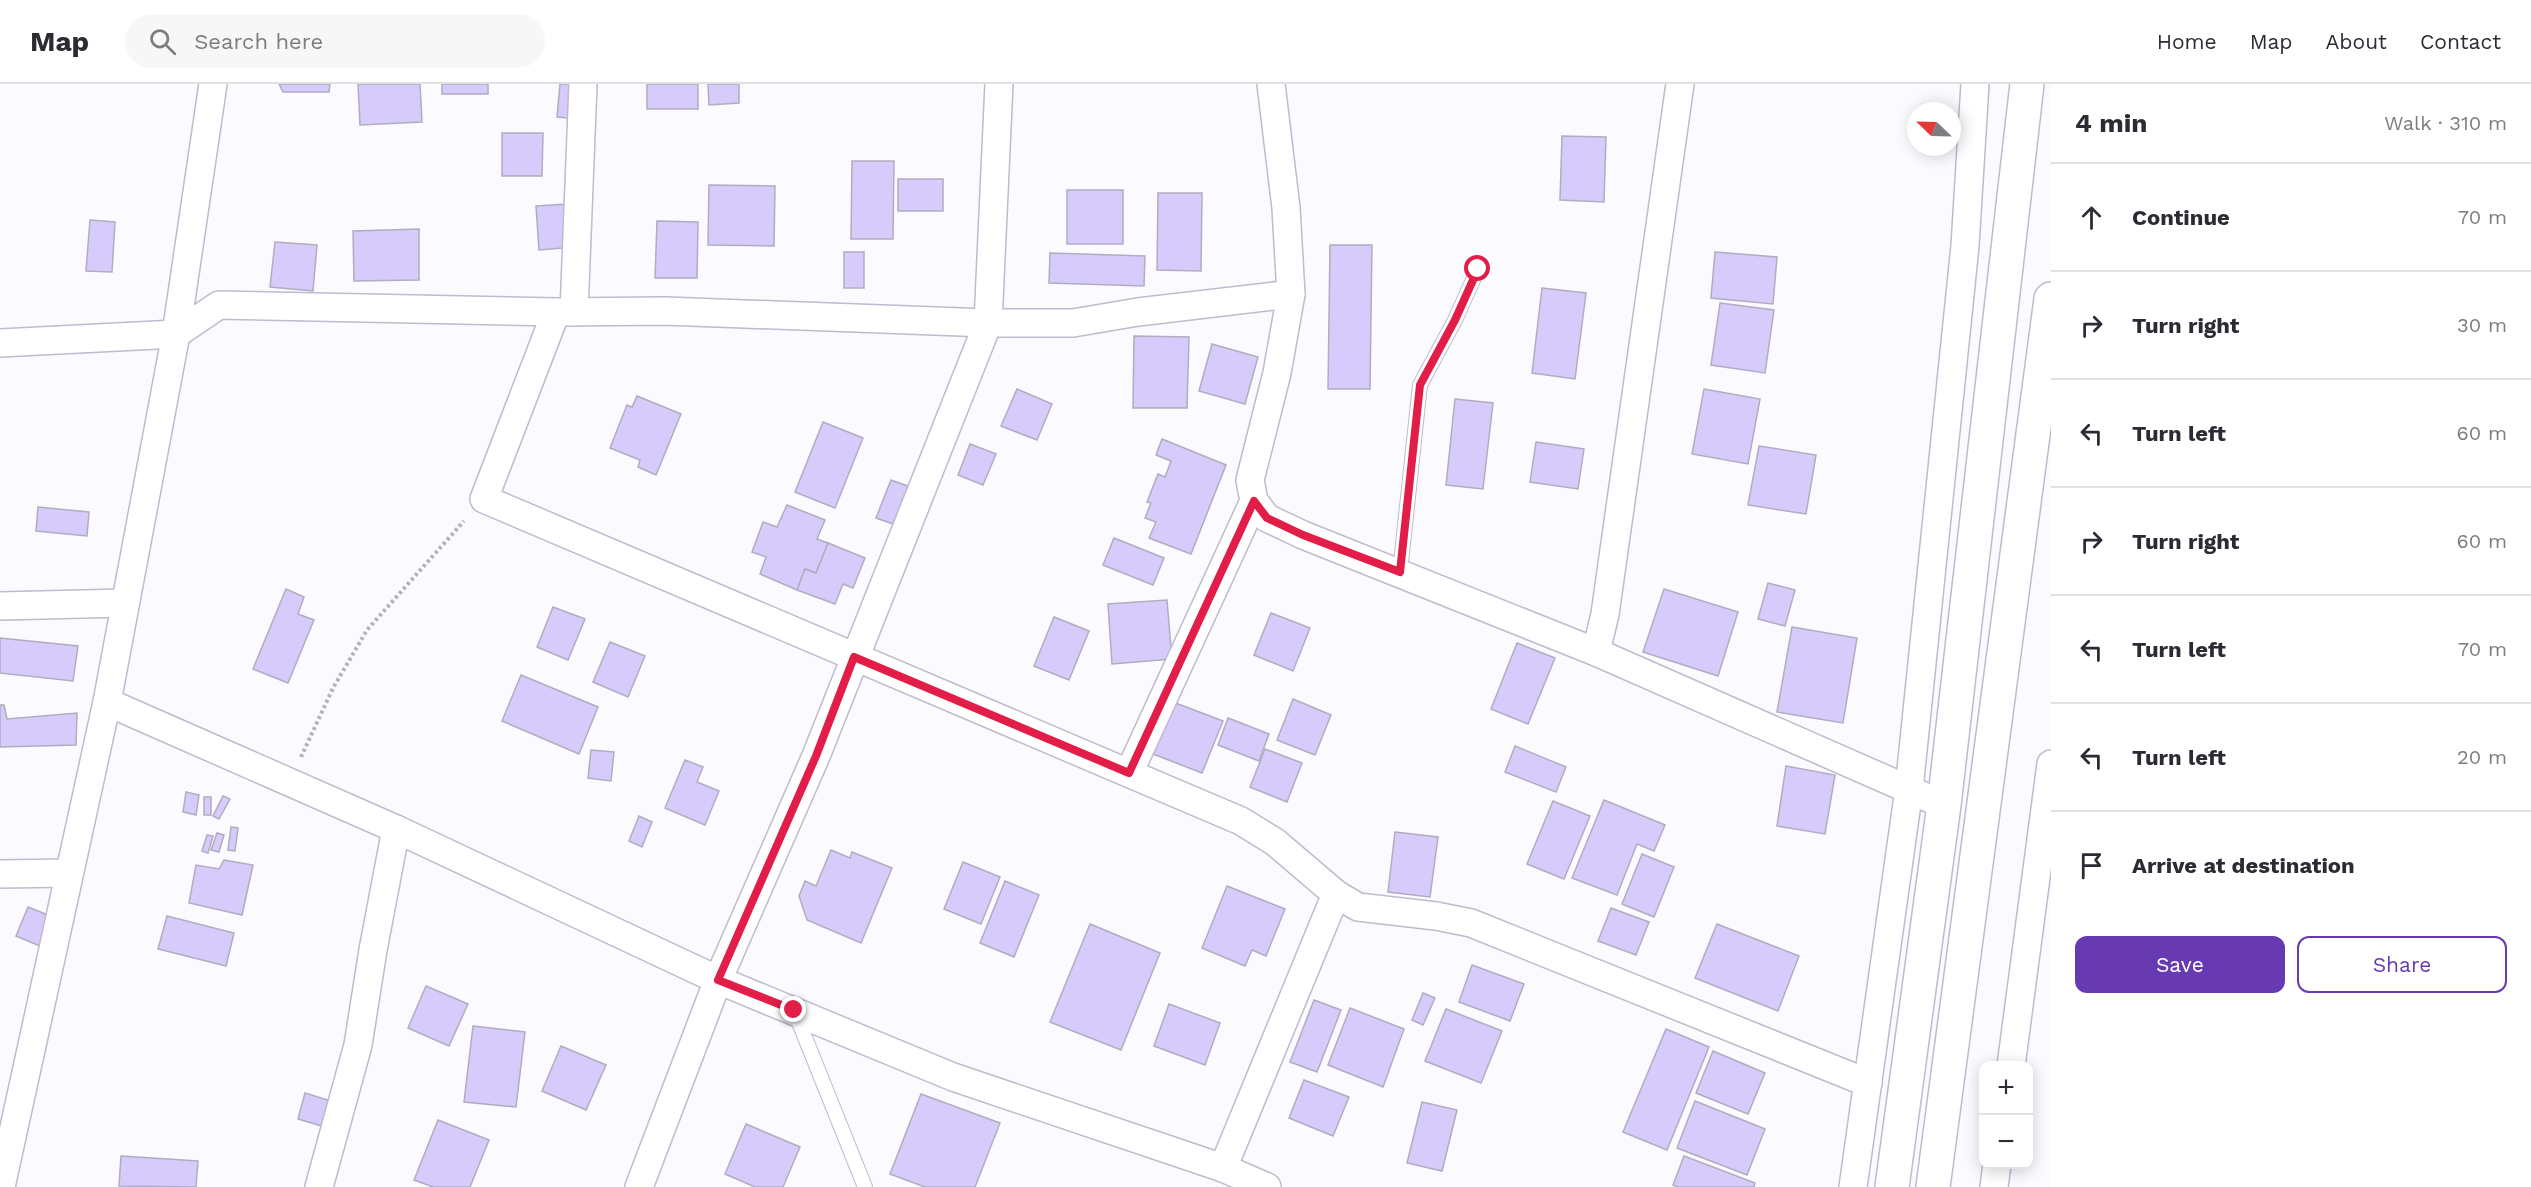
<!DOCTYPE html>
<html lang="en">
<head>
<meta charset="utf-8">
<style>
  :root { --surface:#fff; --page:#f7f7f7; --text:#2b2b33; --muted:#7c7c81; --line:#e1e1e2; --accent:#683ab2 }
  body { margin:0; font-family:"Work Sans",sans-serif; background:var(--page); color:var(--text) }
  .controls { position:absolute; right:18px; bottom:18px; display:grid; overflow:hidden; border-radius:12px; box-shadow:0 3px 15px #0003 }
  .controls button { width:54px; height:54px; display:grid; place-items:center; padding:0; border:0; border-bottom:2px solid var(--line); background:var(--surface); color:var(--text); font:30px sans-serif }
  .compass { position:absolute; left:1907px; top:18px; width:54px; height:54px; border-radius:50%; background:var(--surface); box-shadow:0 3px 15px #0003; rotate:293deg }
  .stop { position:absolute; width:18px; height:18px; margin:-14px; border:4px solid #e11d48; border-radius:50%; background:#fff }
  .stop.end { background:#e11d48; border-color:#fff; box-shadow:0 2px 6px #0008 }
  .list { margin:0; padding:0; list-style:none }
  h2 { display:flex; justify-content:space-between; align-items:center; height:78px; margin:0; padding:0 24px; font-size:26px }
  h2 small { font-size:20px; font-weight:400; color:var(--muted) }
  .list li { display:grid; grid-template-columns:39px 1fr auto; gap:18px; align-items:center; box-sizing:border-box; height:108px; padding:0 24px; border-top:2px solid var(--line) }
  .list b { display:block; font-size:22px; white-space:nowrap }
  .list em { font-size:20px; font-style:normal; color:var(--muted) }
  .actions { display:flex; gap:12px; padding:18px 24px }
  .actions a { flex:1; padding:14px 0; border:2px solid var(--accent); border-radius:12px; text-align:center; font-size:21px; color:var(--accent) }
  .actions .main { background:var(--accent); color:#fff }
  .icon { flex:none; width:33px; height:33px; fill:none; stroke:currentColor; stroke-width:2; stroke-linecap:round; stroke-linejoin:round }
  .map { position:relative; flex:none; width:2051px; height:1103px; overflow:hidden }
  header { display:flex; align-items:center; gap:36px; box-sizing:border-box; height:84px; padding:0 30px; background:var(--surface); border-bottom:2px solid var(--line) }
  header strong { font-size:28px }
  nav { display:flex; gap:33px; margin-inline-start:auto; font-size:21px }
  .search { width:420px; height:54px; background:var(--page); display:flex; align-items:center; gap:15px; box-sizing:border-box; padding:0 21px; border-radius:33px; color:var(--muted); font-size:22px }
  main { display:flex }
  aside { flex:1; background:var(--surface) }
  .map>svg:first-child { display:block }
  .building { fill:#d7cbfb; stroke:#b1acc0; stroke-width:1.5 }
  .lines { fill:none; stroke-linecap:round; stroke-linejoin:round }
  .lane-casing { stroke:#bfbace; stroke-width:16 }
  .street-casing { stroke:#bfbace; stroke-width:30 }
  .secondary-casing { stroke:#bfbace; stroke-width:36 }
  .path { stroke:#b3b2b7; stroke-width:4; stroke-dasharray:3 3; stroke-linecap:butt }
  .lane { stroke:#fff; stroke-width:14 }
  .street { stroke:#fff; stroke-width:27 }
  .secondary { stroke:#fff; stroke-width:33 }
  .route { stroke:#e11d48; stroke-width:8 }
</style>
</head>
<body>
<header>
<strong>Map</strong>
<div class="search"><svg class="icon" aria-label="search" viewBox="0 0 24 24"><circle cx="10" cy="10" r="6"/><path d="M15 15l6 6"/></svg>Search here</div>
<nav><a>Home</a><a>Map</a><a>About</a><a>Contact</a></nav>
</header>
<main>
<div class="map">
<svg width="2051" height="1103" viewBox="0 0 2051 1103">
  <rect width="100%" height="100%" fill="#fbfafe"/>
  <g class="building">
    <path d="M279,0H330L329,8H283Z"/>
    <path d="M358,0H420L422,38L360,41Z"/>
    <rect x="442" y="0" width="46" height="10"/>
    <path d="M560,0H582L579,35L557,33Z"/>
    <rect x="647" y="0" width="51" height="25"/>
    <path d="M708,0H739V19L709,21Z"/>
    <path d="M502,49H543L542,92H502Z"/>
    <path d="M1562,52L1606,53L1604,118L1560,116Z"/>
    <path d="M852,77H894L893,155H851Z"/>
    <rect x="898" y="95" width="45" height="32"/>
    <path d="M709,101L775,102L774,162L708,161Z"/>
    <rect x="1067" y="106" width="56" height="54"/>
    <path d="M1158,109H1202L1201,187L1157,186Z"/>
    <path d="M583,119L587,162L539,166L536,122Z"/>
    <path d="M90,136L115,138L112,188L86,187Z"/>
    <path d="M657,137L698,138L697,194H655Z"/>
    <path d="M419,145V196L354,197L353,147Z"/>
    <path d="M275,158L317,161L313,207L270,203Z"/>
    <path d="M1330,161H1372L1370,305H1328Z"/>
    <rect x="844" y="168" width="20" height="36"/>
    <path d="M1715,168L1777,173L1773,220L1711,214Z"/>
    <path d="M1050,169L1145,172L1144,202L1049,199Z"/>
    <path d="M1542,204L1586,209L1575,295L1532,289Z"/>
    <path d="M1720,219L1774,226L1765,289L1711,281Z"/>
    <path d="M1134,252L1189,253L1187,324H1133Z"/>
    <path d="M1212,260L1258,273L1245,320L1199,307Z"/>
    <path d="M1017,305L1052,320L1037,356L1001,342Z"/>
    <path d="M1704,305L1760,315L1748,380L1692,370Z"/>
    <path d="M637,312L681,330L656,391L638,383L640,376L610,364L627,321L632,323Z"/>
    <path d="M1455,315L1493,319L1483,405L1446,401Z"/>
    <path d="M823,338L863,354L835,424L795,408Z"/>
    <path d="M1162,355L1226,381L1191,470L1149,454L1156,438L1145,434L1151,419L1147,418L1158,390L1165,393L1171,377L1156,371Z"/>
    <path d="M1536,358L1584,365L1578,405L1530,398Z"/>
    <path d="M970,360L996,370L983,401L958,391Z"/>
    <path d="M1759,362L1816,371L1806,430L1748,421Z"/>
    <path d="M891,396L908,402L893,440L876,434Z"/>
    <path d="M787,421L825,436L817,455L828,459L816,489L805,485L797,506L760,490L766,473L752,468L763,438L777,443Z"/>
    <path d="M38,423L89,428L87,452L36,447Z"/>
    <path d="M1114,454L1164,474L1153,501L1103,481Z"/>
    <path d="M828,459L865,474L853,504L843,500L835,520L797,506L805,485L816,489Z"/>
    <path d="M1768,499L1795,506L1785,542L1758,535Z"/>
    <path d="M286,505L304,513L298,530L314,536L288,599L253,585Z"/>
    <path d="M1664,505L1738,528L1718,592L1643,568Z"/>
    <path d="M1167,516L1172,575L1112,580L1108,520Z"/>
    <path d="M553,523L585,535L568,576L537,563Z"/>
    <path d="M1271,529L1310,544L1293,587L1254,571Z"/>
    <path d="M1054,533L1089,547L1069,596L1034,582Z"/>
    <path d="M1792,543L1857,554L1843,639L1777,628Z"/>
    <path d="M0,554L78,562L73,597L0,589Z"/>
    <path d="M610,558L645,572L628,613L593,598Z"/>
    <path d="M1517,559L1555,574L1528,640L1491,625Z"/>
    <path d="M521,591L598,623L579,670L502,637Z"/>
    <path d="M1293,615L1331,631L1315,671L1277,656Z"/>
    <path d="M1173,618L1223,637L1202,689L1153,670Z"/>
    <path d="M0,621H4L7,635L77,629L76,661L0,663Z"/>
    <path d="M1228,634L1269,650L1259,677L1218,661Z"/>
    <path d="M1515,662L1566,683L1556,708L1505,688Z"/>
    <path d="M1265,665L1302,679L1287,718L1250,703Z"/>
    <path d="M591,666L614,668L611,697L588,694Z"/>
    <path d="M685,676L703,683L697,698L719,707L705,741L665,724Z"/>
    <path d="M1786,682L1835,691L1825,750L1777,742Z"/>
    <path d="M186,708L199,711L196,731L183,728Z"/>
    <path d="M223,712L230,715L219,735L213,732Z"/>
    <rect x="204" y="713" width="7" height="18"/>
    <path d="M1604,716L1665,741L1654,767L1637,760L1617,811L1572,794Z"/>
    <path d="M1553,717L1590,732L1564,795L1527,780Z"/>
    <path d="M639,732L652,738L642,763L629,757Z"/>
    <path d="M231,743L238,744L235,767L228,766Z"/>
    <path d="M1395,748L1438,753L1430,813L1388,808Z"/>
    <path d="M217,749L224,751L219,768L211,766Z"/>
    <path d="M207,751L213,752L208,769L202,767Z"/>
    <path d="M831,766L850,774L852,768L892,784L861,859L807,836L799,812L805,797L816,802Z"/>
    <path d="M1642,770L1674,783L1654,833L1622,820Z"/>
    <path d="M224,776L253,781L242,831L189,819L196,781L219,785Z"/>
    <path d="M963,778L1000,793L981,840L944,825Z"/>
    <path d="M1005,797L1039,811L1014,873L980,859Z"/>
    <path d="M1227,802L1285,825L1266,872L1252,866L1245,882L1202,864Z"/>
    <path d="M28,823L53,833L40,862L16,852Z"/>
    <path d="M1611,824L1649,838L1636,871L1598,857Z"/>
    <path d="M167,832L234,849L226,882L158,865Z"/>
    <path d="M1090,840L1160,869L1121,966L1050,938Z"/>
    <path d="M1717,840L1799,872L1778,927L1695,894Z"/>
    <path d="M1472,881L1524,900L1510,937L1459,918Z"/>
    <path d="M426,902L468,920L449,962L408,944Z"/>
    <path d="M1423,909L1435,914L1423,941L1412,936Z"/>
    <path d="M1314,916L1341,926L1317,988L1290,978Z"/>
    <path d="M1169,920L1220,939L1205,981L1154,962Z"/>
    <path d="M1350,924L1404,945L1383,1003L1328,981Z"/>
    <path d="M1446,925L1502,947L1481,999L1425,977Z"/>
    <path d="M473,942L525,948L516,1023L464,1018Z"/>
    <path d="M1666,945L1709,963L1667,1066L1623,1048Z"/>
    <path d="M561,962L606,981L586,1026L542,1007Z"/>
    <path d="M1713,967L1765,989L1748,1030L1696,1009Z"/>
    <path d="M1304,996L1349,1013L1333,1052L1289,1034Z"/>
    <path d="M305,1009L334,1018L325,1043L298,1035Z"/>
    <path d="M921,1010L1000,1039L975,1103H925L890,1090Z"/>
    <path d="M1695,1017L1765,1045L1747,1091L1677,1064Z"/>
    <path d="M1422,1018L1457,1026L1442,1087L1407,1079Z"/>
    <path d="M438,1036L489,1056L470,1103H433L414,1096Z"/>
    <path d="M746,1040L800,1063L783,1103H755L725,1090Z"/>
    <path d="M121,1072L198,1077L196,1103L119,1102Z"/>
    <path d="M1684,1072L1755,1099L1754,1103H1678L1673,1101Z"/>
  </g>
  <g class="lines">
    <g class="lane-casing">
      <g id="lane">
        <path d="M1400,488L1420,301L1455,236L1478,185"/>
        <path d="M796,931L865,1103"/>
      </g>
    </g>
    <g class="street-casing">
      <g id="street">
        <path d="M1271,0L1286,124L1291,210L1277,289L1250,396L1254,417L1267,434L1303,451L1596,568L1944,721"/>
        <path d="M556,228L484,415L1241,737L1275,758L1336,810L1358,823L1436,832L1471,839L1868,999"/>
        <path d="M574,228L583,0"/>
        <path d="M0,259L176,250L219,221L556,228L665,227L988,239H1073L1138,228L1291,210"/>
        <path d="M0,522L125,519"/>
        <path d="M1596,568L1605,530L1680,0"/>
        <path d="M107,618L396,745L718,896L953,993L1223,1084L1267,1103"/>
        <path d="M1129,689L1254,417"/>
        <path d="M0,790L69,789"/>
        <path d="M2011,982L2051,680"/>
        <path d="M1223,1084L1336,810"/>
        <path d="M1,1103L107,618L176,250L213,0"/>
        <path d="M319,1103L358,961L373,866L396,745"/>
        <path d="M639,1103L718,896L816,672L988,239L999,0"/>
        <path d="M1853,1103L1909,705L1965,162L1975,0"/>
        <path d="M1994,1103L1997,1080"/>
      </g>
    </g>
    <g class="secondary-casing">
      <g id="secondary">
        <path d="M1892,1103L1944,721L2027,0"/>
        <path d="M1933,1103L2051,215"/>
      </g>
    </g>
    <path class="path" d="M301,673L333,604L367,546L464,437"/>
    <use href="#lane" class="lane"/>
    <use href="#street" class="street"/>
    <use href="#secondary" class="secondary"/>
  </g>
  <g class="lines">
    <path class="route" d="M794,926L718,896L816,672L854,573L1129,689L1254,417L1267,434L1303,451L1400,488L1420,301L1455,236L1478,185"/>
  </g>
</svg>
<div class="controls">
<button>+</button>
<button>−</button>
</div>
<svg class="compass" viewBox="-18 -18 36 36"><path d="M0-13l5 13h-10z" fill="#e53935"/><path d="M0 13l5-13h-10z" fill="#7c7c81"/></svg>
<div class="stop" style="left:1478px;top:185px"></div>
<div class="stop end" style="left:794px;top:926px"></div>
</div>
<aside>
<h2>4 min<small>Walk · 310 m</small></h2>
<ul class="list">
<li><svg class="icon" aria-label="ahead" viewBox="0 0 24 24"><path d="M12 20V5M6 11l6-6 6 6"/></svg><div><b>Continue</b></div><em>70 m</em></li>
<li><svg class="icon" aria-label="right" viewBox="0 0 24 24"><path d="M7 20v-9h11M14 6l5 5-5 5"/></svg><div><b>Turn right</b></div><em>30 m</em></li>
<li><svg class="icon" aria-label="left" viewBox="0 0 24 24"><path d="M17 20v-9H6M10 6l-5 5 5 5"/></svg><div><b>Turn left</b></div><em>60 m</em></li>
<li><svg class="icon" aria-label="right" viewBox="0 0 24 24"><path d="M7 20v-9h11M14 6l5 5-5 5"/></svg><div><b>Turn right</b></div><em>60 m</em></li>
<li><svg class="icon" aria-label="left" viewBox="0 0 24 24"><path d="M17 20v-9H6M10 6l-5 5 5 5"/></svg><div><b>Turn left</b></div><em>70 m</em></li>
<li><svg class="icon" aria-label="left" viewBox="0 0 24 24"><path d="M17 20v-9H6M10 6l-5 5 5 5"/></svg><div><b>Turn left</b></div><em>20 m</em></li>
<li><svg class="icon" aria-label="arrive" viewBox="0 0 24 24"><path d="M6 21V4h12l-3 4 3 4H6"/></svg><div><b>Arrive at destination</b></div></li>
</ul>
<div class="actions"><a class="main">Save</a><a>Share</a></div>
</aside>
</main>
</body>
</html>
